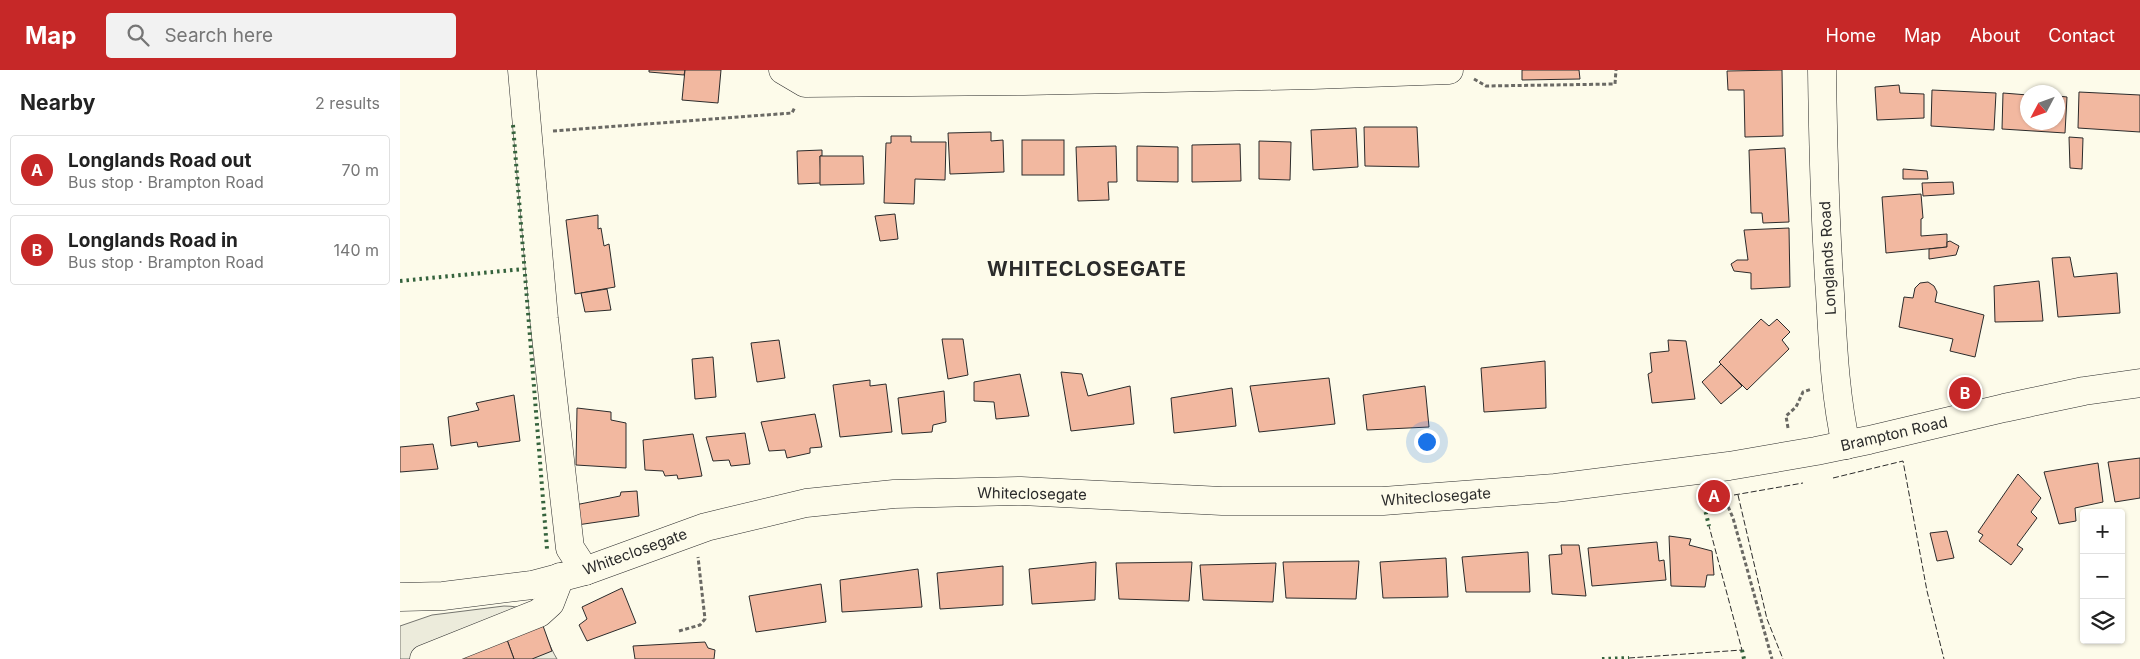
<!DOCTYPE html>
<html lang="en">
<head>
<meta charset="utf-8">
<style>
  :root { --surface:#fff; --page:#f2f2f2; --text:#222; --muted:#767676; --line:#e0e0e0; --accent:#c62828 }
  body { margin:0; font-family:Inter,sans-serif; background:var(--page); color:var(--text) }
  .controls { position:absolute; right:15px; bottom:15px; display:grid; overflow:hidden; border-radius:5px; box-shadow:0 1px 4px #0004 }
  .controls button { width:45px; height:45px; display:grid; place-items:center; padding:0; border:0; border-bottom:1px solid var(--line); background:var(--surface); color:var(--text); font:25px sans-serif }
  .compass { position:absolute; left:1620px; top:15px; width:45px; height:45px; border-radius:50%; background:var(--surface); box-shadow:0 1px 4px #0004; rotate:229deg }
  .you { position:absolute; left:1026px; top:371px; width:18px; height:18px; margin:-12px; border:4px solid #fff; border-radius:50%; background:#1a73e8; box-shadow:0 0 0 8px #1a73e833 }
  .badge { display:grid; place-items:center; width:32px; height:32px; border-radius:50%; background:var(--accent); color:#fff; font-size:16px; font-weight:700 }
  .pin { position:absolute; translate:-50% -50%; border:2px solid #fff; box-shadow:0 1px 5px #0006 }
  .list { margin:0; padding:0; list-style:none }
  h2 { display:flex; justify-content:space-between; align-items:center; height:65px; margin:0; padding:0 20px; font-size:21px }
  h2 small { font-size:16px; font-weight:400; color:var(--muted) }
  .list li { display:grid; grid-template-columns:32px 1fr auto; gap:15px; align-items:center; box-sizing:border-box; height:70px; margin:0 10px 10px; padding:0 10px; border:1px solid var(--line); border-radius:5px }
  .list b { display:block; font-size:19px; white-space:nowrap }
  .list p { margin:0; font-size:16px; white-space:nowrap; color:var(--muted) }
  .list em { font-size:16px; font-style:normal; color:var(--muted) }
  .icon { flex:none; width:28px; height:28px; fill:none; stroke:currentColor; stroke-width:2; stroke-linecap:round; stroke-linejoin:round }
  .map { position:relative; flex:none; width:1740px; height:589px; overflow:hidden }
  header { display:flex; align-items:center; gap:30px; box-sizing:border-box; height:70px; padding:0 25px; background:var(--accent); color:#fff }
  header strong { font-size:24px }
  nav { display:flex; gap:28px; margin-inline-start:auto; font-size:18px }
  .search { width:350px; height:45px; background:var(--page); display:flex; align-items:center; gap:12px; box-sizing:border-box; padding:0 18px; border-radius:5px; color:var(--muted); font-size:19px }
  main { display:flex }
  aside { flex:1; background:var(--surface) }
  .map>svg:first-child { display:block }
  .green { fill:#ecebdb; stroke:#74746e }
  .building { fill:#f2b8a0; stroke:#2b2b2b }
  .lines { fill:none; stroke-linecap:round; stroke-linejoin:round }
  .minor-casing { stroke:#2b2b2b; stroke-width:29 }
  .major-casing { stroke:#2b2b2b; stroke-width:29 }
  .path { stroke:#6a6964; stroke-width:3; stroke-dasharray:4 2.5; stroke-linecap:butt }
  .minor { stroke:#fdfbea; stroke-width:28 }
  .major { stroke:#fdfbea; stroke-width:28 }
  .hedge { stroke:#34623c; stroke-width:4; stroke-dasharray:2.5 4; stroke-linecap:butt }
  .fence { stroke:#2b2b2b; stroke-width:1; stroke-dasharray:6 2.5; stroke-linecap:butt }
  .labels { text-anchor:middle; stroke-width:4; stroke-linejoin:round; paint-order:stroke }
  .street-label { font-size:15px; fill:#2b2b2b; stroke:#fdfbea }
  .district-label { font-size:20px; font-weight:bold; letter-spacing:1px; fill:#2b2b2b; stroke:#fdfbea }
</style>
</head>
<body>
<header>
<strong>Map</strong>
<div class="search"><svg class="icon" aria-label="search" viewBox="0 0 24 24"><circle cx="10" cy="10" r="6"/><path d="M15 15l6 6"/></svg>Search here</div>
<nav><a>Home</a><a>Map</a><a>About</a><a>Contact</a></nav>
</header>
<main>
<aside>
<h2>Nearby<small>2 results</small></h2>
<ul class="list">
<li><span class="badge">A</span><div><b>Longlands Road out</b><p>Bus stop · Brampton Road</p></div><em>70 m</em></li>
<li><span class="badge">B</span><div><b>Longlands Road in</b><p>Bus stop · Brampton Road</p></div><em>140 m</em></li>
</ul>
</aside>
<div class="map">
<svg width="1740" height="589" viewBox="0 0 1740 589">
  <rect width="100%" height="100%" fill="#fdfbea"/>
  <path class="green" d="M104,536C144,536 141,563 157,589H0V556L32,545Z"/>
  <g class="building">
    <path d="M249,0H285L284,5L249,2Z"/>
    <path d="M285,0H321L318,33L282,30Z"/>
    <path d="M1122,0H1179L1180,9L1122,10Z"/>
    <path d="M1382,0L1383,66L1345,67L1344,20H1328L1327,1Z"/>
    <path d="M1499,15L1500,23L1524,24V48L1477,50L1475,17Z"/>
    <path d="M1532,20L1596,23L1594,60L1531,56Z"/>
    <path d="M1679,22L1740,25V62L1678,58Z"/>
    <path d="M1603,23L1628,25V52H1658V26L1667,27L1665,63L1602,59Z"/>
    <path d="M964,57H1017L1019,97L965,96Z"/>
    <path d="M956,58L958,97L913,100L911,60Z"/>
    <path d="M591,62V71L603,70L604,102L550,104L548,63Z"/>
    <path d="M491,66H511V72H546L545,110L515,109L514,134L484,133L486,73H491Z"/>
    <path d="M1669,67L1683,68L1682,99L1670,98Z"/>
    <rect x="622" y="70" width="42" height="35"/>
    <path d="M859,71L891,72L890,110L859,109Z"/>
    <path d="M840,74L841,111L792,112V75Z"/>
    <path d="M716,76L717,112H708L709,130L678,131L676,77Z"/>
    <path d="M737,76L778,77V112L737,111Z"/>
    <path d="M1385,78L1389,152L1363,153L1362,143H1351L1349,80Z"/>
    <path d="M422,80V86H420L421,113L398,114L397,81Z"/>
    <path d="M420,86H463L464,114L420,115Z"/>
    <path d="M1503,99L1527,101L1528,109H1503Z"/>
    <path d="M1553,112L1554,124L1523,126L1522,113Z"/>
    <path d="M1521,124L1523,148L1521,149V166L1547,164V177L1486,183L1482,127Z"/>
    <path d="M495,144L498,169L480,171L475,146Z"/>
    <path d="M198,145V159L201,158L204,176L209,174L215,217L175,224L166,150Z"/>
    <path d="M1389,158L1390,217L1351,219V203L1334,201L1331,194L1337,190H1348L1344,160Z"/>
    <path d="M1550,171L1559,176L1556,185L1529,189V179L1547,177V172Z"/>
    <path d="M1670,187L1674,207L1717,203L1720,243L1658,247L1652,188Z"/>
    <path d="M1639,211L1643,251L1595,252L1594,216Z"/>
    <path d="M1528,212L1534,216L1537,222L1535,232L1584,245L1575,287L1550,281L1553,269L1499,257L1504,227L1513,228L1515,218L1520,213Z"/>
    <path d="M207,219L211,240L185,242L181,223Z"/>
    <path d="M1361,249L1369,256L1377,249L1390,262L1382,270L1389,279L1347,320L1319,292Z"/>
    <path d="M542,269H563L568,305L548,309Z"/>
    <path d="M379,270L385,308L357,312L351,273Z"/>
    <path d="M1268,270L1286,271L1295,329L1252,333L1248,304L1252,302L1250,283L1269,281Z"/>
    <path d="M313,287L316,327L295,329L292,289Z"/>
    <path d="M1145,291L1146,338L1084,342L1081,298Z"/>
    <path d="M1321,294L1342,316L1321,334L1302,312Z"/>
    <path d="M661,302L682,304L688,326L730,316L734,354L671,361Z"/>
    <path d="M620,304L629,346L596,349L594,332L574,331V312Z"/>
    <path d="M929,308L935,354L859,362L850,316Z"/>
    <path d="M470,310V316L486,314L492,362L440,367L433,315Z"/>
    <path d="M1025,316L1029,357L967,360L963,325Z"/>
    <path d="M832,318L836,356L774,363L771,328Z"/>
    <path d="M544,321L546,352L533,355L532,362L502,364L498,328Z"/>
    <path d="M114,325L120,371L78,377L77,372L51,376L48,347L79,340L76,333Z"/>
    <path d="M177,338L211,342V350L226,353V398L176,395Z"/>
    <path d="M415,344L422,377L410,378V383L387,388L385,380L369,381L361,352Z"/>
    <path d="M345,363L350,394L331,396L329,390L313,391L306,367Z"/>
    <path d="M293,364L302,406L278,409L277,405L265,406L263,401L245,400L243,370Z"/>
    <path d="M33,374L38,399L0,402V377Z"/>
    <path d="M1740,388V428L1715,432L1708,392Z"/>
    <path d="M1698,393L1703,432L1675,438L1676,451L1659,454L1644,402Z"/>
    <path d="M1618,404L1641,428L1631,442L1637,448L1617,475L1623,479L1611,495L1579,471L1583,465L1578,462Z"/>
    <path d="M237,421L239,446L177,455L175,435L220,426L221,422Z"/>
    <path d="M1547,461L1554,488L1537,491L1530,463Z"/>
    <path d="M1269,466L1291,469L1289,475L1312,481L1314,505H1307L1305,517L1271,516Z"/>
    <path d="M1257,472L1259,491L1264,490L1266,510L1192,516L1188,478Z"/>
    <path d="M1161,475H1179L1186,526L1152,524L1149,485L1162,484Z"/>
    <path d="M1128,482L1130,522H1066L1062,487Z"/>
    <path d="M1046,488L1048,527L983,528L980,492Z"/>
    <path d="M959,491L956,529L886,528L883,492Z"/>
    <path d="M696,492L695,530L632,534L629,499Z"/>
    <path d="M792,492L789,531L719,529L716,493Z"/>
    <path d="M876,493L873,532L803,530L800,495Z"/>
    <path d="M603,496V535L540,539L537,503Z"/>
    <path d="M518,499L522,537L442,542L440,510Z"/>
    <path d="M421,514L426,552L356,562L349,526Z"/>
    <path d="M222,518L236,553L187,571L179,555L187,549L182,537Z"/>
    <path d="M142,553L152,581L132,589H114L106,567Z"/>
    <path d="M106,567L114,589H59Z"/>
    <path d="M305,572L308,578L315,580L314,589H235L233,576Z"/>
  </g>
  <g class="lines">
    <g class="minor-casing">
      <g id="minor">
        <path d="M122,0L144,249L170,478L185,501"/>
        <path d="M383,0L405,13L624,11L913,5L1049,0"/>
        <path d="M1422,0C1423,75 1425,149 1430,224C1433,275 1435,326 1446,375"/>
        <path d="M24,589L139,543L150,533L160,507"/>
      </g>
    </g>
    <g class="major-casing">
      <path id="major" d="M0,527L43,526L132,515L185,501L306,457L406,433L494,424L621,421L822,431H983L1155,418L1329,396L1416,381L1469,370L1604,338L1684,321L1740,313"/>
    </g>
    <g class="path">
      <path d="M1074,9L1086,16L1215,14L1216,0"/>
      <path d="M153,61L392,43L395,37"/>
      <path d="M1388,358L1386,346L1396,337L1403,322L1412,319"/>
      <path d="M1327,424V434L1333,448L1372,589"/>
      <path d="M279,561L300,555L305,549L298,487"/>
    </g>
    <use href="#minor" class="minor"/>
    <use href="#major" class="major"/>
    <g class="hedge">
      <path d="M113,55L147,479"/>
      <path d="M0,211L123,199"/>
      <path d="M1301,423L1309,456"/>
      <path d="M1342,580L1344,589"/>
      <path d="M1202,589L1229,588"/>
    </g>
    <g class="fence">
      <path d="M1433,408L1503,391L1527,521L1544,589"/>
      <path d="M1334,425L1403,413"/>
      <path d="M1338,425L1367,549L1383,589"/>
      <path d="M1229,588L1342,580L1309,456"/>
    </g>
  </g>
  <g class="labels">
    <g class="street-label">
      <text transform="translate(1428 188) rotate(-93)" y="5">Longlands Road</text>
      <text transform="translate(1494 364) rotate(-13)" y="5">Brampton Road</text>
      <text transform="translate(632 424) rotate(1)" y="5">Whiteclosegate</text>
      <text transform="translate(1036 427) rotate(-4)" y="5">Whiteclosegate</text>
      <text transform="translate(235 482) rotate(-20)" y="5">Whiteclosegate</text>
    </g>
    <g class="district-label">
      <text x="687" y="206">WHITECLOSEGATE</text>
    </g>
  </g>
</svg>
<div class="controls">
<button>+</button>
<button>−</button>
<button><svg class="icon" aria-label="layers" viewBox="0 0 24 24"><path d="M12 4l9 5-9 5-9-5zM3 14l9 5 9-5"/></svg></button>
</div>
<svg class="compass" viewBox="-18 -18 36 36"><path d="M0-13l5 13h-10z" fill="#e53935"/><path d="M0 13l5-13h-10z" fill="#767676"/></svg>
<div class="you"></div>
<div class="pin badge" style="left:1314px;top:426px">A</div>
<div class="pin badge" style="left:1565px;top:323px">B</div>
</div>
</main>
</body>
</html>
